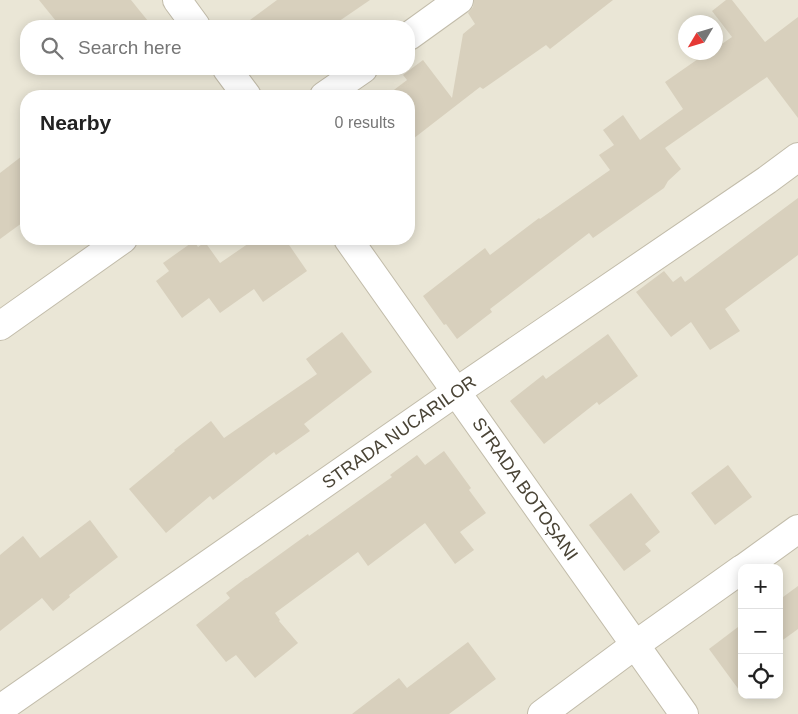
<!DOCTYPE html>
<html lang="en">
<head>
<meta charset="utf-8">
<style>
  :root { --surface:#fff; --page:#f6f6f6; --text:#222; --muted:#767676; --line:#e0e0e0 }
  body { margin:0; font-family:Helvetica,sans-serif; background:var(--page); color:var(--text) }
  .controls { position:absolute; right:15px; bottom:15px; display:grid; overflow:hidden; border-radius:10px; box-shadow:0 2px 12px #0003 }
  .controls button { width:45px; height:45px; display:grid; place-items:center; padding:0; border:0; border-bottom:1px solid var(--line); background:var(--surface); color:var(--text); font:25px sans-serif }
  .compass { position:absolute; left:678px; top:15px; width:45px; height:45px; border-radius:50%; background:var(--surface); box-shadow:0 2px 12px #0003; rotate:232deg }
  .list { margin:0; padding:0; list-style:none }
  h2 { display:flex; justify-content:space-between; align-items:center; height:65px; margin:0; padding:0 20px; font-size:21px }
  h2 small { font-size:16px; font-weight:400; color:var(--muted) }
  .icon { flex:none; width:28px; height:28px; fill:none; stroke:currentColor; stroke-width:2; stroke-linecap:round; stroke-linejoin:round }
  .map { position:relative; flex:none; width:798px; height:714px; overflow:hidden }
  .search { position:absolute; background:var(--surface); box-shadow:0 2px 12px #0003; left:20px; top:20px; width:395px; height:55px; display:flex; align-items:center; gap:12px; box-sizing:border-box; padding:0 18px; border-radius:20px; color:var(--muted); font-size:19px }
  .panel { position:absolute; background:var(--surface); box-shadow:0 2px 12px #0003; left:20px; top:90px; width:395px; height:155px; border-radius:20px }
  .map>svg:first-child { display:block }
  .residential { fill:#eae6d6; fill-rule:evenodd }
  .building { fill:#d8d0bd }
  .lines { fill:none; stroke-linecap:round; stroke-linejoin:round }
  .minor-casing { stroke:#c2bcaa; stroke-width:30 }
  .minor { stroke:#fff; stroke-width:28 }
  .labels { text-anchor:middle; stroke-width:5; stroke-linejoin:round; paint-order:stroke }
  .street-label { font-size:18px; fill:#4a4436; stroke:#fff }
</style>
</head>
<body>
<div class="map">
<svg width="798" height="714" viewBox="0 0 798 714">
  <rect width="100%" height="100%" fill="#f5f3e9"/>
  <path class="residential" d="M0,0H798V714H0ZM686,22H716V52H686ZM26,26H409V69H26ZM26,96H409V239H26ZM742,568H779V695H742Z"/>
  <g class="building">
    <path d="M39,0H131L152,26H60Z"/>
    <path d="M277,0H370L332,26H242Z"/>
    <path d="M474,0H613L550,49L546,45L483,89L480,87L409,142V96H386L407,80L403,75L423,60L452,98L463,34L475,24L468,13L473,7Z"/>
    <path d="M726,0H732L765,42L798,17V118L767,77L665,148L681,169L668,181L664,188L593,238L589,233L490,309L492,312L457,339L446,324L444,325L423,296L485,248L490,255L539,218L540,219L610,170L599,155L614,145L603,130L623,115L640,140L683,109L665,82L708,52H716V48L732,37L712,11Z"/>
    <path d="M26,153V220L0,239V173Z"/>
    <path d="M798,198V255L725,309L740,331L710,350L691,322L671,337L636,292L664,271L673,282L681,276L685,282Z"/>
    <path d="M255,239H285L307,271L263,302L254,289L220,313L209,298L182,318L156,281L169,271L163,263L194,241L198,247L205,242L220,263Z"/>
    <path d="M342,332L372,372L304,424L310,431L276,455L274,452L213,500L210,496L166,533L129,489L175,451L174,450L211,421L224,438L317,374L306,359Z"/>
    <path d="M608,334L638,376L599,405L597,402L544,444L510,401L543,375L546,379Z"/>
    <path d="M444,451L471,488L469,490L486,513L460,532L474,550L455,564L425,523L368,566L358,552L275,613L280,620L279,621L298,643L255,678L236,655L226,662L196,625L230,598L226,593L246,578H247L308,534L309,536L392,477L390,475L417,455L425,465Z"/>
    <path d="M728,465L752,497L715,525L691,493Z"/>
    <path d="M631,493L660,532L645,544L651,551L624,571L589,525Z"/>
    <path d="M90,520L118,557L69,595L70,597L53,611L42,598L0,631V555L23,536L40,558Z"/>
    <path d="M798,586V629L780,642L779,600Z"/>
    <path d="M742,624V694L709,649Z"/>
    <path d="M468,642L496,679L449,714H352L399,678L407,688Z"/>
  </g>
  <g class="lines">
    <g class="minor-casing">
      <g id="minor">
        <path d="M177,0L196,26"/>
        <path d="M409,36L459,0"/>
        <path d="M227,69L247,96"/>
        <path d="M324,96L363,69"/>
        <path d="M348,239L684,714"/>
        <path d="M0,326L123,239"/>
        <path d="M744,568L798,529"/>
        <path d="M0,709L456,392L767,180L798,157"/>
        <path d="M542,714L635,645L742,569"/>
      </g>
    </g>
    <use href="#minor" class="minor"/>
  </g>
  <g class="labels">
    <g class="street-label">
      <text transform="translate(399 432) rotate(-35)" y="6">STRADA NUCARILOR</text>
      <text transform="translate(525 489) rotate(55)" y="6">STRADA BOTOȘANI</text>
    </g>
  </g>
</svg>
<div class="controls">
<button>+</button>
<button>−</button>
<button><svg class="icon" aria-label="locate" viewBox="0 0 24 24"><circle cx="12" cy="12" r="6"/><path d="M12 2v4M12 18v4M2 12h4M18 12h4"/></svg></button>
</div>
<svg class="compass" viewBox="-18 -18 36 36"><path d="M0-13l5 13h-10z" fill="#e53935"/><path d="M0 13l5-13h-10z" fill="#767676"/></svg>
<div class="search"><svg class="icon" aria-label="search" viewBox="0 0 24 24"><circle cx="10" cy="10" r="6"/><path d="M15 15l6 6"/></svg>Search here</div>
<section class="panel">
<h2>Nearby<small>0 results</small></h2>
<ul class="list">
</ul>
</section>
</div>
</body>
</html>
